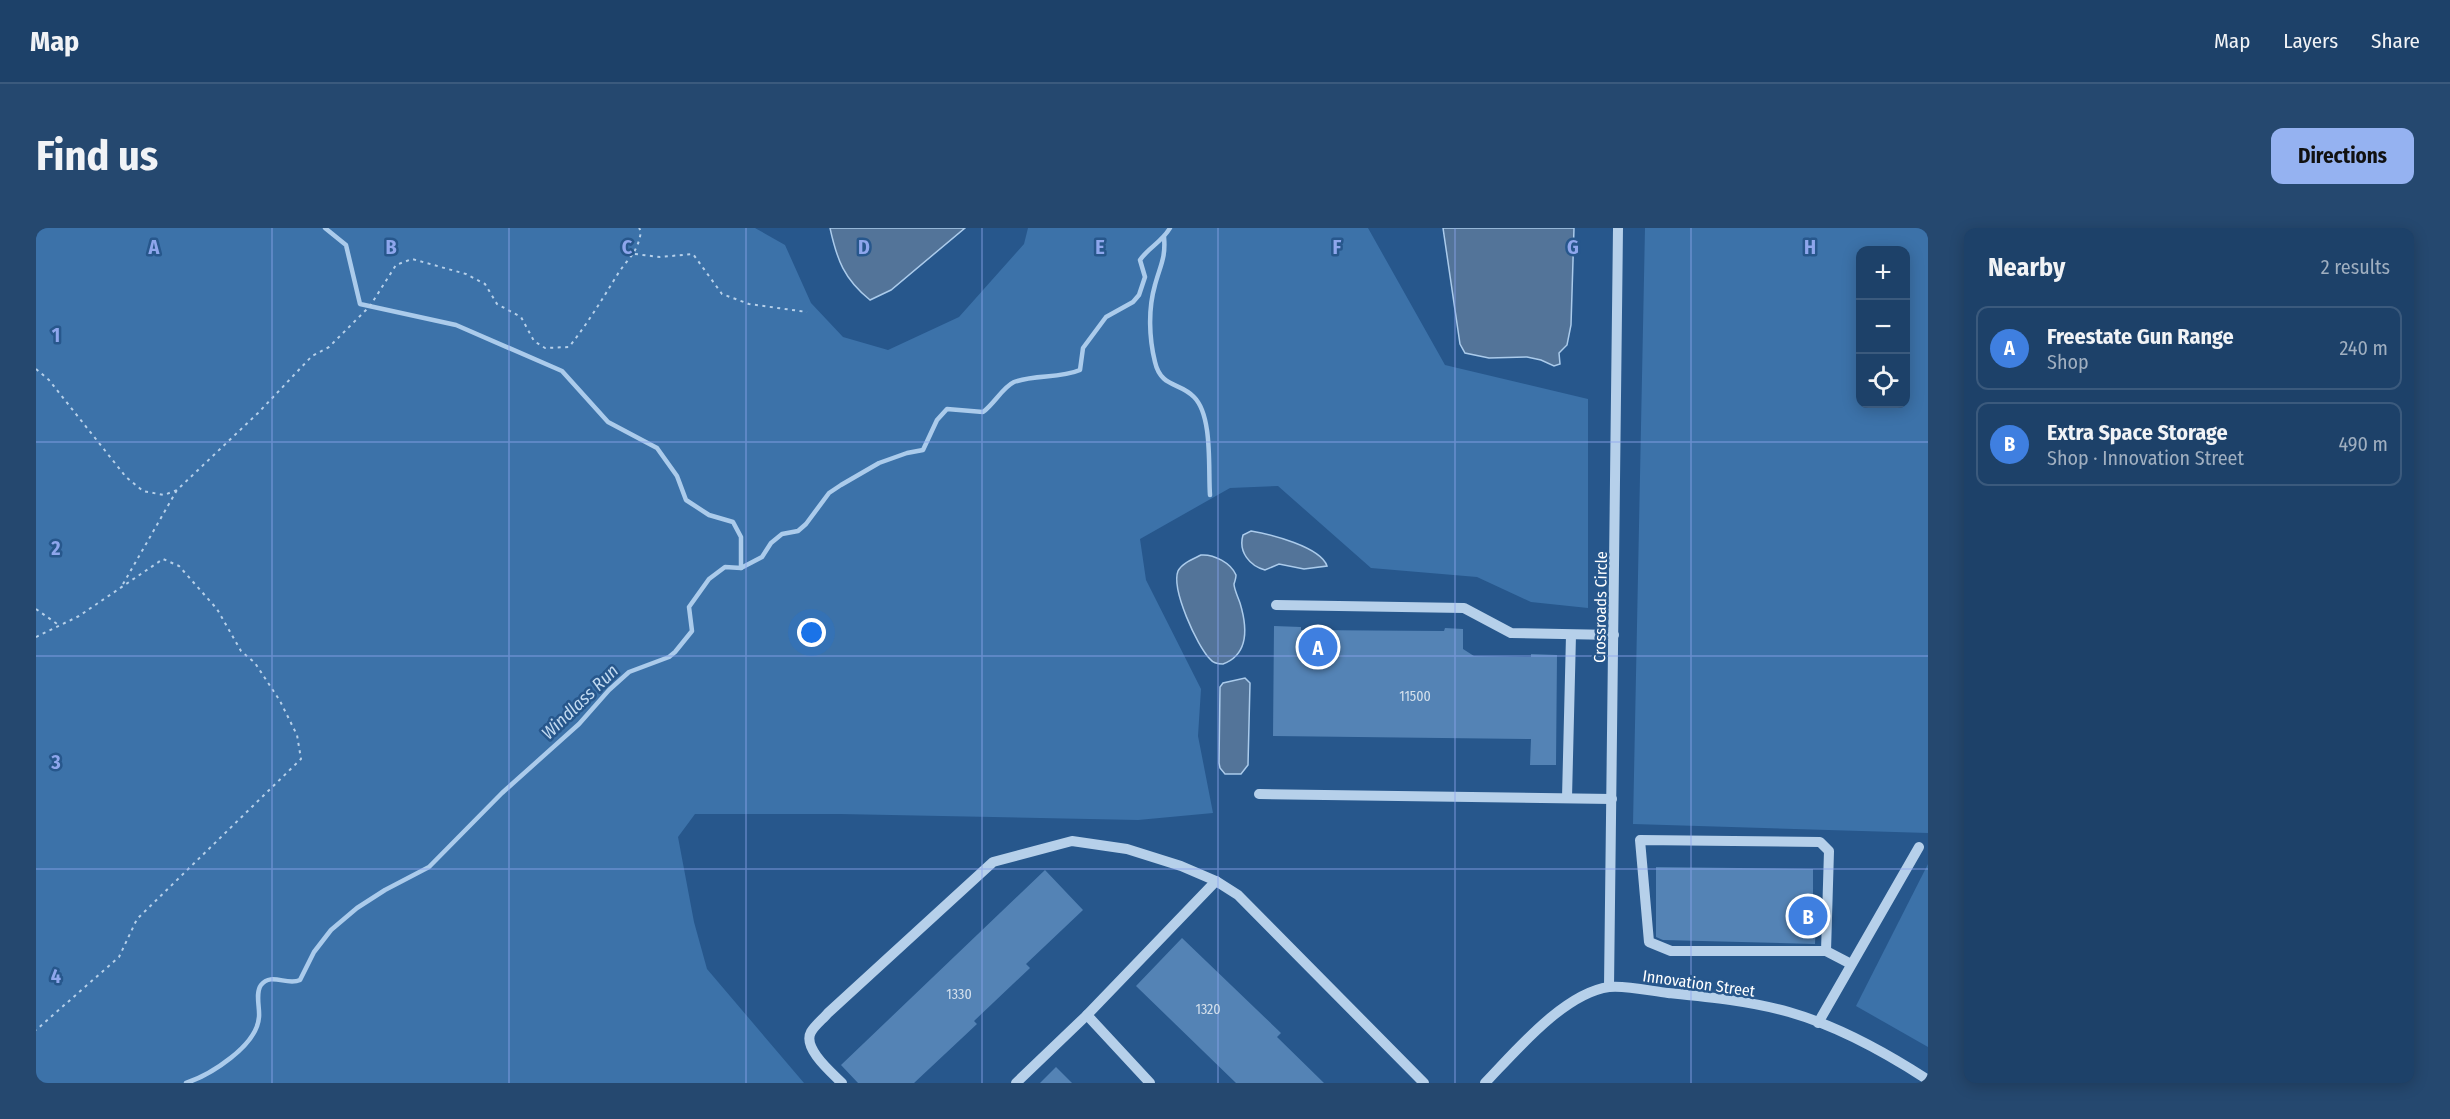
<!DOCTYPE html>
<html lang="en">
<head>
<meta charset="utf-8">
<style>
  :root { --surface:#1d4169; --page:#25486f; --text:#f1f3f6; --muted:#a0afc0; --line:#3b5a7d; --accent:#95b2f1 }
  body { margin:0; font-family:"Fira Sans Condensed",sans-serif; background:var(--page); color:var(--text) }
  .controls { position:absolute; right:18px; top:18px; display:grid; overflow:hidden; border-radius:12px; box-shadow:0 3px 15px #0003 }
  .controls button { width:54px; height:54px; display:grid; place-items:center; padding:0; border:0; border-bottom:2px solid var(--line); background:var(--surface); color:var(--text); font:30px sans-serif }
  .you { position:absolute; left:776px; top:405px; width:21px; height:21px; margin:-15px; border:4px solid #fff; border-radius:50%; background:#1a73e8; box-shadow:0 0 0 9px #1a73e833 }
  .badge { display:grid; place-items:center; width:39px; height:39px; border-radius:50%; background:var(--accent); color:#fff; font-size:20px; font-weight:700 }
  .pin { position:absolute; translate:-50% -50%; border:3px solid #fff; box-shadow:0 2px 6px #0006 }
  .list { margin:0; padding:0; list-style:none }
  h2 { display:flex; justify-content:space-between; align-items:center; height:78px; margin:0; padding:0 24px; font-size:26px }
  h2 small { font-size:20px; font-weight:400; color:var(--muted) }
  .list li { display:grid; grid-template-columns:39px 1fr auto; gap:18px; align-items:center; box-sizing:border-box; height:84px; margin:0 12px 12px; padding:0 12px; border:2px solid var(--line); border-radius:12px }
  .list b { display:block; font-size:22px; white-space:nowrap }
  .list p { margin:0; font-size:20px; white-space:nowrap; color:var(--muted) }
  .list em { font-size:20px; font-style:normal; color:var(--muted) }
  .icon { flex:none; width:33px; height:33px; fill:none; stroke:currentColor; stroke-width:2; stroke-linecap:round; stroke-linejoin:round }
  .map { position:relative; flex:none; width:1892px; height:855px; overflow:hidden; border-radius:12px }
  header { display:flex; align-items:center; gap:36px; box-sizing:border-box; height:84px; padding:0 30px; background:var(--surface); border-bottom:2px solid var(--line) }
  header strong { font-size:28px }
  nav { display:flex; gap:33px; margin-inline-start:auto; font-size:21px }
  .intro { display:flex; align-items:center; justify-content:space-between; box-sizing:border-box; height:144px; padding:0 36px }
  h1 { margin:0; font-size:42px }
  .button { padding:15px 27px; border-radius:12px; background:var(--accent); color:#111; font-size:21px; font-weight:700 }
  main { display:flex; gap:36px; padding:0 36px }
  aside { flex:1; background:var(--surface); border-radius:12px; box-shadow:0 3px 15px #0003 }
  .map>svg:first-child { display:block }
  .green { fill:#3c72a9; fill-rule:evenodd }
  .water { fill:#537499; stroke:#abcbeb; stroke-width:1.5 }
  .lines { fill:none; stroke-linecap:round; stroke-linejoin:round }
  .stream { stroke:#abcbeb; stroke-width:4.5 }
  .building { fill:#5483b5 }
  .path { stroke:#b6d0ea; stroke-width:2; stroke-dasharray:3 4.5; stroke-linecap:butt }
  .minor { stroke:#b6d0ea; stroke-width:10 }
  .grid { fill:none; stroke:#8ea6ec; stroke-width:1.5; stroke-opacity:0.55 }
  .labels { text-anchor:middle; stroke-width:5; stroke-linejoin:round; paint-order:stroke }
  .number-label { font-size:14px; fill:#d4e0ec }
  .street-label { font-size:16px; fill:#fff; stroke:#27578c }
  .water-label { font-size:18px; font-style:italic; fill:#c2daf1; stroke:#27578c }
  .grid-label { font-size:20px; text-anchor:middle; font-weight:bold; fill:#8ea6ec; stroke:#27578c; stroke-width:5; stroke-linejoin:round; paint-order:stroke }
</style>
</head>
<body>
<header>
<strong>Map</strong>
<nav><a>Map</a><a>Layers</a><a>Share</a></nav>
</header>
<div class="intro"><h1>Find us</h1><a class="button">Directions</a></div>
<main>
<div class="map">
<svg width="1892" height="855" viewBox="0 0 1892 855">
  <rect width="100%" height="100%" fill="#27578c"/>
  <g class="green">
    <path d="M0,0H719L749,17L775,75L807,109L852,122L923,89L988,16L992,0H1332L1409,137L1552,171V380L1495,374L1441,349L1335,340L1242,258L1194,260L1104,311L1110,352L1165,461L1162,508L1177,585L1102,592L804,586H659L642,609L658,694L671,741L768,855H0Z"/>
    <path d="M1609,0H1892V605L1597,596ZM1870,22V176H1824V22Z"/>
    <path d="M1892,636V819L1820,778Z"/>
  </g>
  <g class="water">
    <path d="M794,0H929L855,62L834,72C808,51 801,32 794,0Z"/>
    <path d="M1407,0H1538L1535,97L1531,117L1523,125L1524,136L1518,138L1505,132L1491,129L1453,130L1429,125L1424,116Z"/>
    <path d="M1215,303C1234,306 1285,319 1291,338L1268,341L1243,336L1229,342C1214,338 1202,324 1207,307Z"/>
    <path d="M1165,327C1178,326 1195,335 1200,347C1200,350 1199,353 1198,356C1198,361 1202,369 1204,375C1211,398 1214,426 1187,436C1182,436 1177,435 1174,431C1161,418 1135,361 1142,343C1146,335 1157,331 1165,327Z"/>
    <path d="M1209,450L1214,455L1212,537L1205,546H1189L1184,540L1183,535L1184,459L1187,455Z"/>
  </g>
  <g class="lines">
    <g class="stream">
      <path d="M289,0L310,17L324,76L420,97L526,143L572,194L621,220L641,248L650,272L673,287L697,294L705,309V340"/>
      <path d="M1128,9C1130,30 1124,38 1119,57C1112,81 1113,110 1119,134C1125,160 1144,154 1158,169C1177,188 1172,241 1174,267"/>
      <path d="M150,855C174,847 221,818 223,789C224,780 219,765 225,757C235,744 251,758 264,752L278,724L295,702L321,680L349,662L393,639L466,565L543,496L573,462L593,444L633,429L639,424L656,403L653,379L673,351L689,339L705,340L726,329L735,315L746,306L762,303L770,296L793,265L805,257L843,235L871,225L887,222L901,192L911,181L947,184C958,176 967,159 978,154C1000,146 1023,151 1044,142L1047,120L1070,89L1097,74L1103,67L1109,49L1104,32C1112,20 1126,14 1134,0"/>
    </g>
  </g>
  <g class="building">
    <path d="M1238,398L1265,399V402L1408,403L1409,400L1427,401V421L1438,428L1495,429V426L1521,427L1520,537H1494L1495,511L1237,508Z"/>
    <path d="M1620,639L1777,641V692H1780L1779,716L1627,712L1620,709Z"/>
    <path d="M1009,642L1047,682L990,736L994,740L938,793L941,796L878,855H822L805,837Z"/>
    <path d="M1146,710L1245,805L1241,809L1288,855H1200L1100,758Z"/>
    <path d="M1020,839L1036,855H1004Z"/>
  </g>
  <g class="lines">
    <g class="path">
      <path d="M599,26L624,29L657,26L686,66L713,76L771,84"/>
      <path d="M0,141L13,152L90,249L107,263L128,267L141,262L222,185L276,128L293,119L334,78L360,37L376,31L430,46L449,56L461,76L485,89L498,113L509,120L533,119C552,95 567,70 583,44C594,28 602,24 605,3L603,0"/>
      <path d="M87,356L141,262"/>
      <path d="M0,381L24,398"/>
      <path d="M0,409L43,388L127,331L143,338L181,381L205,423L219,435L244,473L261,507L265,531L101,691L83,729L0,802"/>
    </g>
    <g class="minor">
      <path d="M1240,377L1428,380L1475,405L1578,407"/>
      <path d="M1223,566L1576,571"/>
      <path d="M1531,570L1535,407"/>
      <path d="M1790,723L1793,623L1784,614L1604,612L1613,714L1635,723H1790L1815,736"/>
      <path d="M1573,759L1582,0"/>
      <path d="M1051,787L1114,855"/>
      <path d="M1782,795L1883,619"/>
      <path d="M806,855C796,845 766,820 775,804C779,797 787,791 792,785L957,634L1036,613L1091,621L1145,638L1180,653L1202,667L1388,855"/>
      <path d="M980,855L1051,787L1180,653"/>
      <path d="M1449,855C1479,824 1528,765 1573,759C1589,757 1615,763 1632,765C1672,769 1714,773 1753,784C1802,798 1849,824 1892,852"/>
    </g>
  </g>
  <path class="grid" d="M236,0V855M473,0V855M710,0V855M946,0V855M1182,0V855M1419,0V855M1655,0V855M0,214H1892M0,428H1892M0,641H1892"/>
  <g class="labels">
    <g class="number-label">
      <text x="1379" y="473">11500</text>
      <text x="923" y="771">1330</text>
      <text x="1172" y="786">1320</text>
    </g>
    <g class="street-label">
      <text transform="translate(1564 379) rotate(-89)" y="6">Crossroads Circle</text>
      <text transform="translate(1663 755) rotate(8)" y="6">Innovation Street</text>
    </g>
    <g class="water-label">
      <text transform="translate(544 474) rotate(-44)" y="6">Windlass Run</text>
    </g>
  </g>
  <g class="grid-label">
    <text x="118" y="26">A</text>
    <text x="355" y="26">B</text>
    <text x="591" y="26">C</text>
    <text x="828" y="26">D</text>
    <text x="1064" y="26">E</text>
    <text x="1301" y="26">F</text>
    <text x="1537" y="26">G</text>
    <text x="1774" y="26">H</text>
    <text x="20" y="114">1</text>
    <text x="20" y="327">2</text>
    <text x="20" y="541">3</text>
    <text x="20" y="755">4</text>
  </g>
</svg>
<div class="controls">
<button>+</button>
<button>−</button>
<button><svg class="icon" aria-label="locate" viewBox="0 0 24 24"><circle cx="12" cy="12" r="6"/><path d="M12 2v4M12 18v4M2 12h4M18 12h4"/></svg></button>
</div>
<div class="you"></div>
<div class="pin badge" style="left:1282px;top:419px;background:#3f7fe0">A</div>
<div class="pin badge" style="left:1772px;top:688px;background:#3f7fe0">B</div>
</div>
<aside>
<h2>Nearby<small>2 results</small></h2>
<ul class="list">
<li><span class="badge" style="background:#3f7fe0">A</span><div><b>Freestate Gun Range</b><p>Shop</p></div><em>240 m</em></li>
<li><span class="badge" style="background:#3f7fe0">B</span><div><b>Extra Space Storage</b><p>Shop · Innovation Street</p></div><em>490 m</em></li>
</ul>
</aside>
</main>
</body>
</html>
